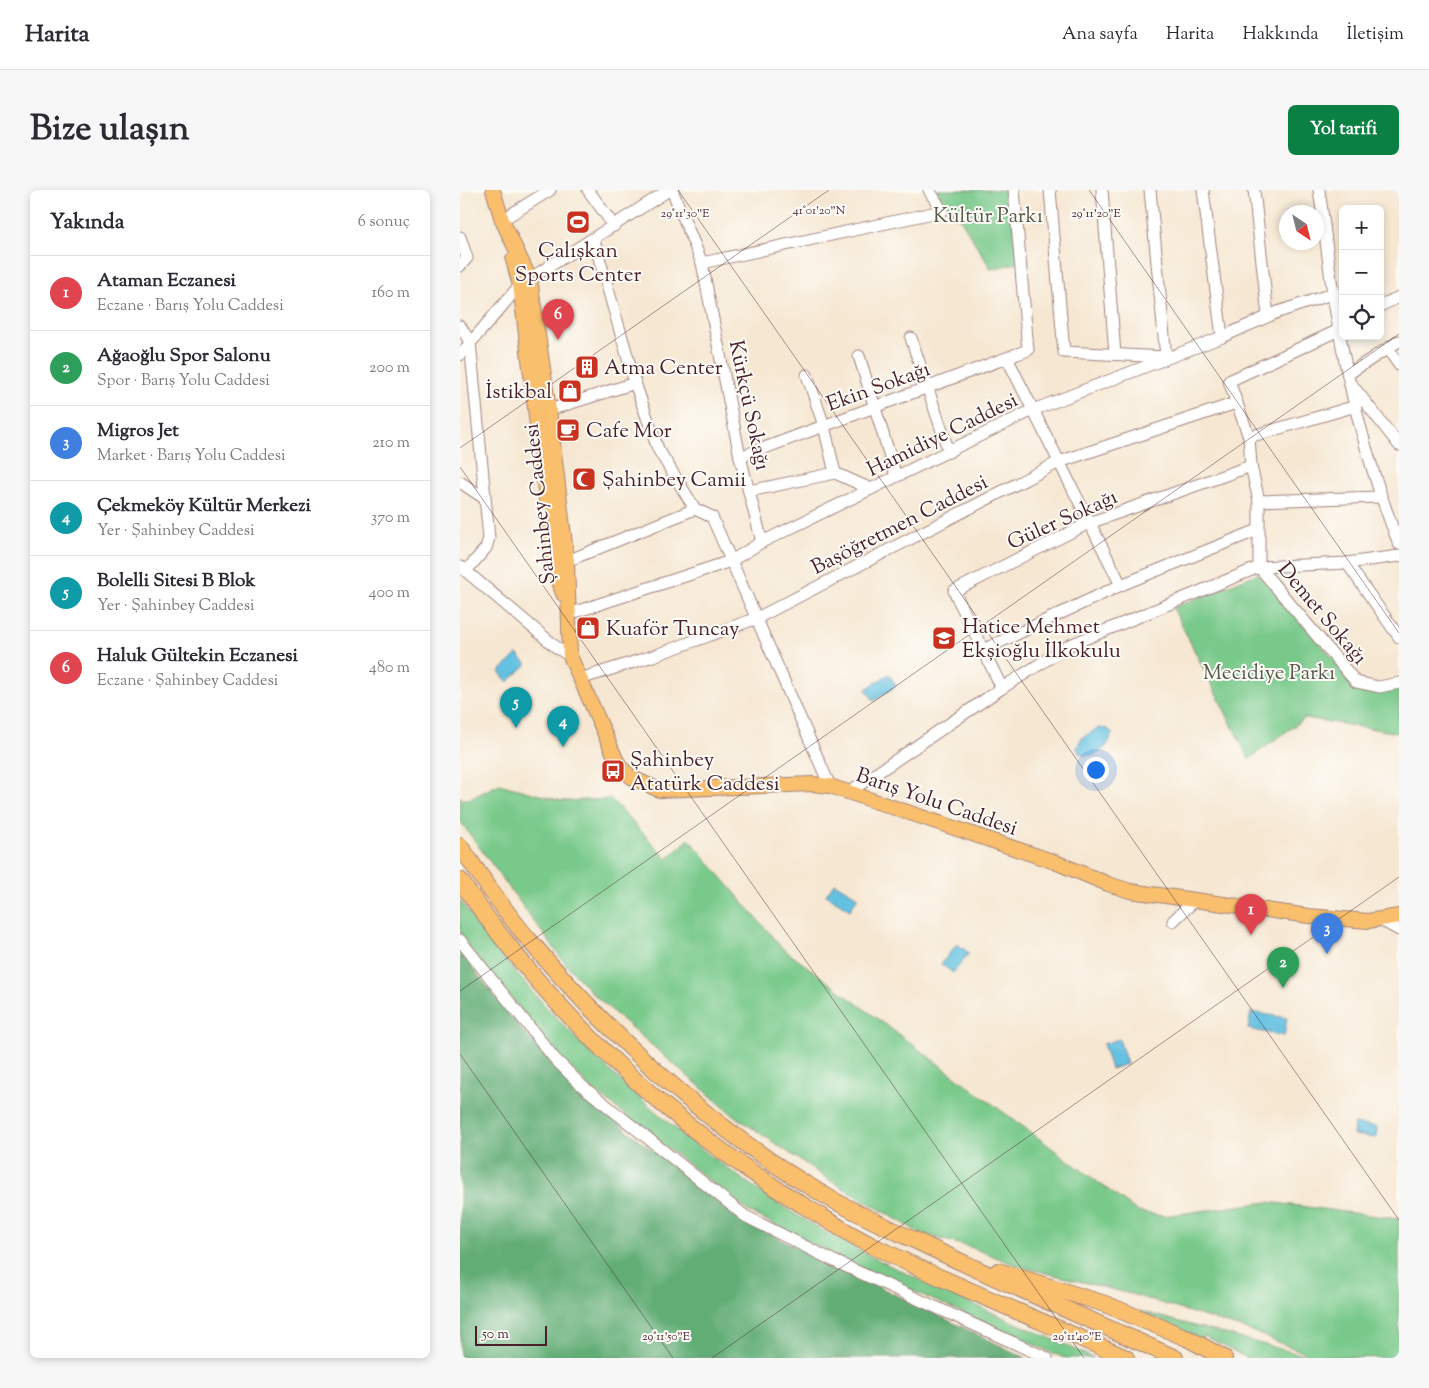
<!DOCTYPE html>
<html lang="tr">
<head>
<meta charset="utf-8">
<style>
  :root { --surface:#fff; --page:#f7f7f7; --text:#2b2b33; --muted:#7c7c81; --line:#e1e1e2; --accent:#0b8043 }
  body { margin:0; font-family:"Sorts Mill Goudy",serif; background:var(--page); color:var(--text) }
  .controls { position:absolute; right:15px; top:15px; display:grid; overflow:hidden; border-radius:8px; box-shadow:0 2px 8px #0003 }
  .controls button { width:45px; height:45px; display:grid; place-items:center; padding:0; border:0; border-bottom:1px solid var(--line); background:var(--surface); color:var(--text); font:25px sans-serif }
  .compass { position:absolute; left:819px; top:15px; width:45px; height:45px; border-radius:50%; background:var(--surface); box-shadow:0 2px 8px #0003; rotate:145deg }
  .scale { position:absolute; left:15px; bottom:12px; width:72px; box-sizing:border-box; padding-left:5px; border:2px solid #4a1f2b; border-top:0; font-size:14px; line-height:18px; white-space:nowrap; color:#4a1f2b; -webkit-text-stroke:4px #fdfcf7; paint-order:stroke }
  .you { position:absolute; left:635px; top:579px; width:18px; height:18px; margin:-12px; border:4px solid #fff; border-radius:50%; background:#1a73e8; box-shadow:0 0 0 8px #1a73e833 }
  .badge { display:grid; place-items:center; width:32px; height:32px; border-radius:50%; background:var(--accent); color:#fff; font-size:16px; font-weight:700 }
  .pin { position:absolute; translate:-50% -41px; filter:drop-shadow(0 1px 2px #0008) }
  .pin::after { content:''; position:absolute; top:26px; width:18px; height:15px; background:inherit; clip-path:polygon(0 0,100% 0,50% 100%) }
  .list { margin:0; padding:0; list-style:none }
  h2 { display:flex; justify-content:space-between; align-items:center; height:65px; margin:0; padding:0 20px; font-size:21px }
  h2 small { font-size:16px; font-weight:400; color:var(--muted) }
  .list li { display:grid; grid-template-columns:32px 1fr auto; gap:15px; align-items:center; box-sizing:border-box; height:75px; padding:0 20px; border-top:1px solid var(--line) }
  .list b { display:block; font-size:19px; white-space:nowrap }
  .list p { margin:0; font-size:16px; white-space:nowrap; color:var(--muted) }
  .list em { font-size:16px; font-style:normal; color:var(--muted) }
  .icon { flex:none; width:28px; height:28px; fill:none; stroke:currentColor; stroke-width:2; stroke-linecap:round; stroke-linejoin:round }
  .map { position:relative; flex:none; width:939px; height:1168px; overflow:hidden; border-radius:8px }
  header { display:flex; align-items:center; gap:30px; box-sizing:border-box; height:70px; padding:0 25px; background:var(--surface); border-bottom:1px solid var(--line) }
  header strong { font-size:24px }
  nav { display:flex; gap:28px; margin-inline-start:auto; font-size:18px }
  .intro { display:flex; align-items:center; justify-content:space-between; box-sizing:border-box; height:120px; padding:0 30px }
  h1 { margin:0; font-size:35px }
  .button { padding:12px 22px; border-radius:8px; background:var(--accent); color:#fff; font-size:18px; font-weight:700 }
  main { display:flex; gap:30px; padding:0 30px }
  aside { flex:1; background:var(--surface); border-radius:8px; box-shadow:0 2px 8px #0003 }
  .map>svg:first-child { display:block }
  .green { fill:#78c98a; stroke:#61745a }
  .forest { fill:#62ad76; stroke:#566650 }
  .water { fill:#63c1e1; stroke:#567086 }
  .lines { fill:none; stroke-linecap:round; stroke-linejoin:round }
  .minor-casing { stroke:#a0837e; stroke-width:13 }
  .major-casing { stroke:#a0837e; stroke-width:16 }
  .highway-casing { stroke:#a0837e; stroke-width:18 }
  .minor { stroke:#fff; stroke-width:11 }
  .major { stroke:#f9bf6d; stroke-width:14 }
  .highway { stroke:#f9bf6d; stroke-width:16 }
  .ticks { fill:none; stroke:#4a1f2b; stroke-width:1; stroke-opacity:0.45 }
  .labels { text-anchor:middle; stroke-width:4; stroke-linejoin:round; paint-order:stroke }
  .park-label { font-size:21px; fill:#5a5a4c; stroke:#fdfcf7 }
  .poi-label { font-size:21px; fill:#4a1f2b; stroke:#fdfcf7; text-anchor:start }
  .street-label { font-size:21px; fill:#4a1f2b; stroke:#fdfcf7 }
  .ticks-label { font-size:12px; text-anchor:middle; fill:#4a1f2b; stroke:#fdfcf7; stroke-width:4; stroke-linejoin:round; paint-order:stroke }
</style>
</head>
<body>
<header>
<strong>Harita</strong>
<nav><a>Ana sayfa</a><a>Harita</a><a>Hakkında</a><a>İletişim</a></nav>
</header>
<div class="intro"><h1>Bize ulaşın</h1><a class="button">Yol tarifi</a></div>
<main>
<aside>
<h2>Yakında<small>6 sonuç</small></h2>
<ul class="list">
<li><span class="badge" style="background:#e0444e">1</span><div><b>Ataman Eczanesi</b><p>Eczane · Barış Yolu Caddesi</p></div><em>160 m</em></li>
<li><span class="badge" style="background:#2e9e5b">2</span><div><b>Ağaoğlu Spor Salonu</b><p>Spor · Barış Yolu Caddesi</p></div><em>200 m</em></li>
<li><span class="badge" style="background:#3f7fe0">3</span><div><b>Migros Jet</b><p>Market · Barış Yolu Caddesi</p></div><em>210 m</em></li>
<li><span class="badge" style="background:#0f9aa8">4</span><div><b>Çekmeköy Kültür Merkezi</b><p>Yer · Şahinbey Caddesi</p></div><em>370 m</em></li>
<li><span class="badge" style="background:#0f9aa8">5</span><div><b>Bolelli Sitesi B Blok</b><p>Yer · Şahinbey Caddesi</p></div><em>400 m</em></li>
<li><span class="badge" style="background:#e0444e">6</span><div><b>Haluk Gültekin Eczanesi</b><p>Eczane · Şahinbey Caddesi</p></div><em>480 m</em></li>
</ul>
</aside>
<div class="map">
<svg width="939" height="1168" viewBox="0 0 939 1168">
  <rect width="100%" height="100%" fill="#fdfcf7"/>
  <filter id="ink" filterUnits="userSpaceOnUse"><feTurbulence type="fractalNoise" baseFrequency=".02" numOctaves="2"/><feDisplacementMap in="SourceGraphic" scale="10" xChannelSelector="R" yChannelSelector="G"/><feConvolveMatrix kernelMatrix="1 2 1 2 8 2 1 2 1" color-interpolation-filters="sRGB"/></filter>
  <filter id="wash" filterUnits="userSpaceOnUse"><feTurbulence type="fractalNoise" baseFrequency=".0096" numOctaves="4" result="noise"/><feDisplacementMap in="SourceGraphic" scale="20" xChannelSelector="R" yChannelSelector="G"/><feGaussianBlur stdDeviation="1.12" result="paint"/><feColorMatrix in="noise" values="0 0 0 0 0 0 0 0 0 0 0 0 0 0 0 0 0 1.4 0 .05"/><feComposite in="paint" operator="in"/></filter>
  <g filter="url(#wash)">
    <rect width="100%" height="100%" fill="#f6e7d2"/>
    <g class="green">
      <path d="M477,0H552L558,73L531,79L499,27H494Z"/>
      <path d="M799,383L897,496L939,498V543L845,528L789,569L713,418Z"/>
      <path d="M39,594L102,611L151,609L207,669L229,649L322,758L678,1022L703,1026L808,1012L939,1029V1168L855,1167L791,1141L671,1104L558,1076L513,1058L460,1043L371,991L273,925L159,827L130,801L104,772L0,631V606L2,609H10Z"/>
      <path d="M0,710C83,831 218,953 343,1029C435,1084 537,1123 634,1168H604L388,1072L288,1021L127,895L96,862L10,759L0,742Z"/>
      <path d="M679,1121L854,1168H787L744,1146L742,1149Z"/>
    </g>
    <path class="forest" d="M0,762L63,842L124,906L279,1029L566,1168H0Z"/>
    <g class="water">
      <path d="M57,464L67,474L48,492L39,482Z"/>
      <path d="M429,484L436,496L414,511L406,499Z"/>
      <path d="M638,538L648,539L652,543C649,558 635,571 619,563L617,557L622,548Z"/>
      <path d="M374,693L398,707L390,720L366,705Z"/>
      <path d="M497,754L509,763L493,783L481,774Z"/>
      <path d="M791,822L827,828L824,846L788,839Z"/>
      <path d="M659,849L667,874L651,879L643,854Z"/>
      <path d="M894,934L917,937L916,948L893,945Z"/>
    </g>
  </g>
  <g filter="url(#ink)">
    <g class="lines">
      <g class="minor-casing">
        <g id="minor">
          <path d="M128,0L154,36"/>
          <path d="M212,0L242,73L280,267L302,352"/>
          <path d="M590,0L604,162L706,167L690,0"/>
          <path d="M642,0L655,164"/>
          <path d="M743,0L762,147"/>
          <path d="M794,0L808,126"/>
          <path d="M859,0C866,45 870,91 878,135C891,209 911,284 939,354"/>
          <path d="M42,30L90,0"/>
          <path d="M0,47L7,68L0,76"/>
          <path d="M134,50L175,193L198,259L235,319L252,327L370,596"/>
          <path d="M242,73L482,21L469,0"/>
          <path d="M920,116L939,107"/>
          <path d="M0,136L10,152L29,348L26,358L6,381"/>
          <path d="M879,140L769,191L789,247L791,276L799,311V377L896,492L919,497L939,493"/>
          <path d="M451,148L489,262"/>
          <path d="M928,159L939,175"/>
          <path d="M0,165L60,95L209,0"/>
          <path d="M399,166L436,286"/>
          <path d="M547,168L661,395"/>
          <path d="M888,184L939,151"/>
          <path d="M347,185L364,236L375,283"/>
          <path d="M892,195L939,255"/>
          <path d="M89,220L175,193"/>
          <path d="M789,247L896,216"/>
          <path d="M280,267L568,160L554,0"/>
          <path d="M0,292L24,308"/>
          <path d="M289,301L375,283L411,299"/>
          <path d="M799,311L920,307"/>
          <path d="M107,371L235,319"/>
          <path d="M887,373L939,447"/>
          <path d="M1,377L96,457L110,466"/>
          <path d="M109,424L271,371L302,352L573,220L762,147L818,122L875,103"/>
          <path d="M523,460L494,401L629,333L791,276"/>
          <path d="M120,489L193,466L297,428L599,272L776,213"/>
          <path d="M542,498L523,460L661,395L798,340"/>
          <path d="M389,602L542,498L610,455L799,377L887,373L939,366"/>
          <path d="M919,729L939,740"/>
          <path d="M713,731L734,711"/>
          <path d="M0,750L95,869L121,895L285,1026L372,1070L587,1168"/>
        </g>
      </g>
      <g class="major-casing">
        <g id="major">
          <path d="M33,0L42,30L70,89L89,220L107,371L110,466L156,569L162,579L173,588L199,600L352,594L370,596L595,672L648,694L670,701L849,726L908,731L939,726"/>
          <path d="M53,70L60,95L94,375L103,404"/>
        </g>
      </g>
      <g class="highway-casing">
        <g id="highway">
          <path d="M0,656C22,688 44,721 69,750C151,847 254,941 364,1005C397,1024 431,1039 465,1055C548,1095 632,1130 715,1168"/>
          <path d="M0,690C90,821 206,931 341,1014C365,1028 388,1044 413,1056C496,1097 582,1131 666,1168"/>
          <path d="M538,1081L645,1114L727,1148L764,1168"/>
        </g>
      </g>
      <use href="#minor" class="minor"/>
      <use href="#major" class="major"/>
      <use href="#highway" class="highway"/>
    </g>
  </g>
  <path class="ticks" d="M218,0L939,1030M629,0L939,443M0,258L369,0M0,277L624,1168M0,801L939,144M0,864L213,1168M252,1168L939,687"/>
  <defs>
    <g id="stadium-square" transform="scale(1.25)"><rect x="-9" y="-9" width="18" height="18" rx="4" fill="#c8321e" stroke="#fdfcf7"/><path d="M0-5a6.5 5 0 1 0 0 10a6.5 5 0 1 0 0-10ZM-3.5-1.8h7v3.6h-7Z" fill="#fff"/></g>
    <g id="building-square" transform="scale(1.25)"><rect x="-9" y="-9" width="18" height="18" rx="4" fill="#c8321e" stroke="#fdfcf7"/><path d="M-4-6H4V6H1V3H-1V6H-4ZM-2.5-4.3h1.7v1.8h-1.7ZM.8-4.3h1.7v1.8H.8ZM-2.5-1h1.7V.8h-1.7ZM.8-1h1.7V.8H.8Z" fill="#fff"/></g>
    <g id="shop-square" transform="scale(1.25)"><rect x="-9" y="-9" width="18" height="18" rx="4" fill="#c8321e" stroke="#fdfcf7"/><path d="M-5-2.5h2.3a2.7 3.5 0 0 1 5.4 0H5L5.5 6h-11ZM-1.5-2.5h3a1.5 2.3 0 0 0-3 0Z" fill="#fff"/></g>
    <g id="cafe-square" transform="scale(1.25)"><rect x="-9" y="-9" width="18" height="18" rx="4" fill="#c8321e" stroke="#fdfcf7"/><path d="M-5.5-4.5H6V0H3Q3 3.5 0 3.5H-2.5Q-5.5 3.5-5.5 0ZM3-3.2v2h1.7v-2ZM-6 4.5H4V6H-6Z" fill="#fff"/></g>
    <g id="mosque-square" transform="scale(1.25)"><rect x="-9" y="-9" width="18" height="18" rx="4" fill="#c8321e" stroke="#fdfcf7"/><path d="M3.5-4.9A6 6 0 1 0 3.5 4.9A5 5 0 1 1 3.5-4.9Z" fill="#fff"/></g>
    <g id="school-square" transform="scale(1.25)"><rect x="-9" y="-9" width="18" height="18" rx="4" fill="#c8321e" stroke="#fdfcf7"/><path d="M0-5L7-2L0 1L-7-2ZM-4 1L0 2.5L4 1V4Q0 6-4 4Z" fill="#fff"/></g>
    <g id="bus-square" transform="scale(1.25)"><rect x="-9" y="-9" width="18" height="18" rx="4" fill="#c8321e" stroke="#fdfcf7"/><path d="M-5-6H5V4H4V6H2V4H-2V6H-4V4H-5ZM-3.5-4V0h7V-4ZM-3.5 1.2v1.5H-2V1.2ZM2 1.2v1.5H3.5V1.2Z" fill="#fff"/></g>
  </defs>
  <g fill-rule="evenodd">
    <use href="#stadium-square" x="118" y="32"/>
    <use href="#building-square" x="127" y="177"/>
    <use href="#shop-square" x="110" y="201"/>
    <use href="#cafe-square" x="108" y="240"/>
    <use href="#mosque-square" x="124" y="289"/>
    <use href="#shop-square" x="128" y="438"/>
    <use href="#school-square" x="484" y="448"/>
    <use href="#bus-square" x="153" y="581"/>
  </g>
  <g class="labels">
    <g class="park-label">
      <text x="528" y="32">Kültür Parkı</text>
      <text x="809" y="489">Mecidiye Parkı</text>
    </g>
    <g class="poi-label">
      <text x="118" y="67" text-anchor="middle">Çalışkan<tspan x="118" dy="24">Sports Center</tspan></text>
      <text x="144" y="184">Atma Center</text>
      <text x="92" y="208" text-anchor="end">İstikbal</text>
      <text x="126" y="247">Cafe Mor</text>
      <text x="142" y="296">Şahinbey Camii</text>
      <text x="502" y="443">Hatice Mehmet<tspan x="502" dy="24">Ekşioğlu İlkokulu</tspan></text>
      <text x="146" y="445">Kuaför Tuncay</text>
      <text x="170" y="576">Şahinbey<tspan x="170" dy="24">Atatürk Caddesi</tspan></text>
    </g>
    <g class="street-label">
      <text transform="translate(418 196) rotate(-20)" y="7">Ekin Sokağı</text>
      <text transform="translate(290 215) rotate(78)" y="7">Kürkçü Sokağı</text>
      <text transform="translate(482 244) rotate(-26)" y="7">Hamidiye Caddesi</text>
      <text transform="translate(79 314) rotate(-96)" y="7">Şahinbey Caddesi</text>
      <text transform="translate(602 329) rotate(-24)" y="7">Güler Sokağı</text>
      <text transform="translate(439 334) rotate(-27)" y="7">Başöğretmen Caddesi</text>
      <text transform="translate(863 423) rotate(50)" y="7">Demet Sokağı</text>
      <text transform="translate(477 611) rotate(19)" y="7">Barış Yolu Caddesi</text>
    </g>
  </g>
  <g class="ticks-label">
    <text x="359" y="24">41°01'20"N</text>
    <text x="636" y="27">29°11'20"E</text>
    <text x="225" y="27">29°11'30"E</text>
    <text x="206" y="1150">29°11'50"E</text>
    <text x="617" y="1150">29°11'40"E</text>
  </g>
</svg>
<div class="controls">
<button>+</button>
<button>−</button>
<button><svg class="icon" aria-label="locate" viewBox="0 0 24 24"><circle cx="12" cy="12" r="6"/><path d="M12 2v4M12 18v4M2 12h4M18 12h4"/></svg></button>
</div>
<svg class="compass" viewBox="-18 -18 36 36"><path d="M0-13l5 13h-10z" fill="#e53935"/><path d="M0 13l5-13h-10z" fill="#7c7c81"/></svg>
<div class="scale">50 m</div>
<div class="you"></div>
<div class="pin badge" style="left:791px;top:745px;background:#e0444e">1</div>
<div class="pin badge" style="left:823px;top:798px;background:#2e9e5b">2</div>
<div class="pin badge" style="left:867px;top:764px;background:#3f7fe0">3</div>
<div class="pin badge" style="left:103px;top:557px;background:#0f9aa8">4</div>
<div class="pin badge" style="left:56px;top:538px;background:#0f9aa8">5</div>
<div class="pin badge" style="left:98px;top:150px;background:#e0444e">6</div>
</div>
</main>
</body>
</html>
